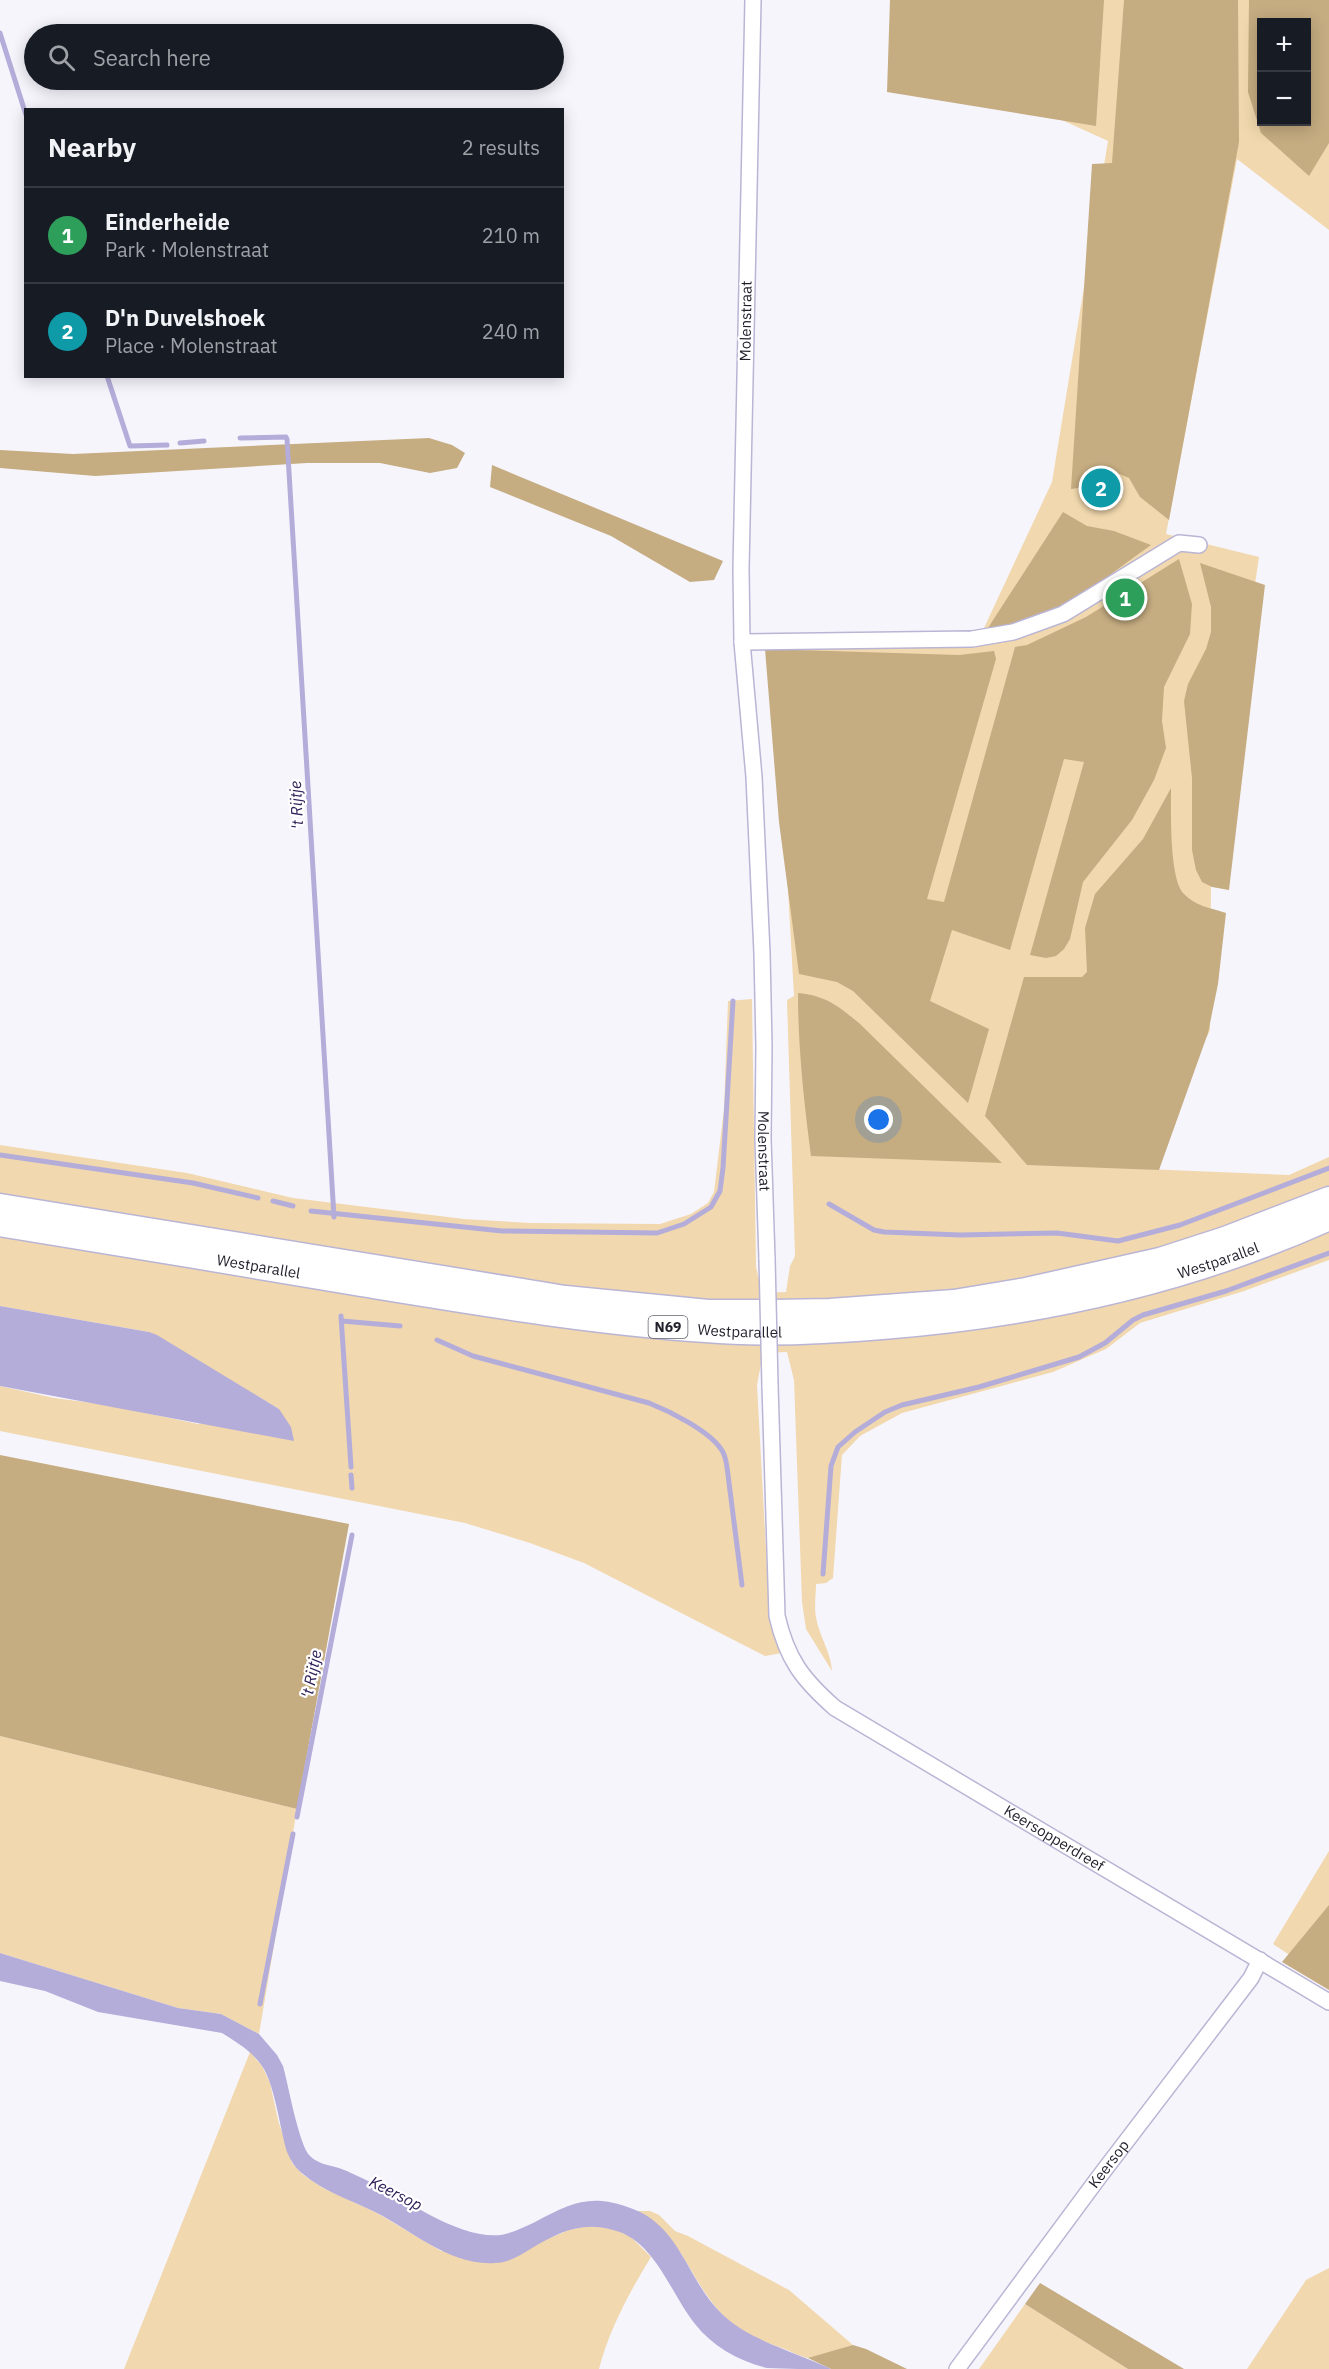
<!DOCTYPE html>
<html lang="en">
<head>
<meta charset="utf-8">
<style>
  :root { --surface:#171b24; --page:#242831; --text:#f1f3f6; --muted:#9ea1a6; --line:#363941; --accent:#1a73e8 }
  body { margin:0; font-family:"IBM Plex Sans",sans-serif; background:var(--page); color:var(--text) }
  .controls { position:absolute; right:18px; top:18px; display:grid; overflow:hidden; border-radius:0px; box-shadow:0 3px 15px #0003 }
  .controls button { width:54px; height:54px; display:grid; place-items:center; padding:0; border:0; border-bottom:2px solid var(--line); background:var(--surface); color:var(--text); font:30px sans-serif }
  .you { position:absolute; left:879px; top:1120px; width:21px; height:21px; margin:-15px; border:4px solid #fff; border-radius:50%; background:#1a73e8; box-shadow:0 0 0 9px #1a73e833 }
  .badge { display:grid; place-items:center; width:39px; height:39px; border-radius:50%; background:var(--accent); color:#fff; font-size:20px; font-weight:700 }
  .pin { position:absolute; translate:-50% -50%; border:3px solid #fff; box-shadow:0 2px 6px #0006 }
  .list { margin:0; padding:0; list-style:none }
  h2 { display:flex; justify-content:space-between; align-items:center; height:78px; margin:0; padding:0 24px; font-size:26px }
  h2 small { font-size:20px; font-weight:400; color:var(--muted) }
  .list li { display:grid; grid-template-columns:39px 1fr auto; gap:18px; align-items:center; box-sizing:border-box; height:96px; padding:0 24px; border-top:2px solid var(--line) }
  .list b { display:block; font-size:22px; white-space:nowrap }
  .list p { margin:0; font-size:20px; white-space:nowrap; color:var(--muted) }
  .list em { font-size:20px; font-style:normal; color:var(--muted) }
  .icon { flex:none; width:33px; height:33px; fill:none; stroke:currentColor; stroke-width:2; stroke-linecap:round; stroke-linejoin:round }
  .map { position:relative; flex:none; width:1329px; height:2369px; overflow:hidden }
  .search { position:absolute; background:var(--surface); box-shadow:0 3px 15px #0003; left:24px; top:24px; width:540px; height:66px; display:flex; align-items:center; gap:15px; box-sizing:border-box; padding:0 21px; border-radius:33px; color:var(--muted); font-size:22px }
  .panel { position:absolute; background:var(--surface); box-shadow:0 3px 15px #0003; left:24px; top:108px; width:540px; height:270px; border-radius:0px }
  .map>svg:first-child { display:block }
  .green { fill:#f1d8ae; fill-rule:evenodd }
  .forest { fill:#c5ac81; fill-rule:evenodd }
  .water { fill:#b4adda }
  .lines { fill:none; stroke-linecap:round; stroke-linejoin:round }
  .stream { stroke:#b4adda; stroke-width:5 }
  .minor-casing { stroke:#bab5d4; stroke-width:18 }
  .primary-casing { stroke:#bab5d4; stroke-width:27 }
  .minor { stroke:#fff; stroke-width:15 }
  .primary { stroke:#fff; stroke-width:24 }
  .minor-bridge-casing { stroke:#bab5d4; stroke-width:18; stroke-linecap:butt }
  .minor-bridge { stroke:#fff; stroke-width:15 }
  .labels { text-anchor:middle; stroke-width:4.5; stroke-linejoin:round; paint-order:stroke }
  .shield { fill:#fff; stroke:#63626a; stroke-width:1.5 }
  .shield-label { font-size:14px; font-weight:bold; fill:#201f2a }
  .street-label { font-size:15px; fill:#201f2a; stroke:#fff }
  .water-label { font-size:16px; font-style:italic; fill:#302158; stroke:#fff }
</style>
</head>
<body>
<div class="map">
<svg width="1329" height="2369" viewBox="0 0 1329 2369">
  <rect width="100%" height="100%" fill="#f6f5fc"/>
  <g class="green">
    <path d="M894,0H1329V230L1237,159L1166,534L1259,557L1211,880L1210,1030L1145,1169L1289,1175L1329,1157V1193L1221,1236L940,1297L666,1302L0,1200V1145L187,1173L293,1198L464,1219L531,1223L660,1224L691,1214L708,1203L714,1192L724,1109L728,1001L752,999L756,1267L762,1293L786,1292L790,1266L795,1256L787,1000L794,996L774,640L978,641L1052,482L1108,141L1051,115ZM1262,22H1306V122H1262Z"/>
    <path d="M1329,1225V1260L1244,1291L1140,1323L1106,1349L1053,1372L902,1413L860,1436L842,1455L833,1578L826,1583L816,1584C816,1594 814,1607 816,1617C819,1636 831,1652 832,1671L806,1629L802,1602L794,1380L787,1352L763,1353L757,1385L769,1605L773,1630L782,1653L765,1656L584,1563L530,1543L465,1523L0,1431V1386L54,1398L108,1405L198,1424L279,1409L149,1332L0,1306V1229L707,1335Z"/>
    <path d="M0,1736L297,1809L259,2034L221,2014L178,2008L0,1953Z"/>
    <path d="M1329,1851V1981L1273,1944Z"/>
    <path d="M250,2052L262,2066L270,2083L278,2120L292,2163L302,2174L323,2188L377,2213L441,2251L545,2240L569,2230L590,2225L616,2230L631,2237L651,2257C630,2291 609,2330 599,2369H124Z"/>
    <path d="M636,2211H650L659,2215L675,2231L688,2236L789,2290L853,2345C840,2348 823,2358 809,2358C803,2358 786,2349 779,2347C759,2340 734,2328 720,2312C687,2275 683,2236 636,2211Z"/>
    <path d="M1329,2268V2369H1247L1306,2280Z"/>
    <path d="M1025,2304L1128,2369H979Z"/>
  </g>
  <g class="forest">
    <path d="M890,0H1104L1096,126L887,92Z"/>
    <path d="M1124,0H1238L1239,142L1169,520L1140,497L1129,478L1110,470L1101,471L1094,474L1086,487L1071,489L1092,164L1112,163Z"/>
    <path d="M1249,0H1329V143L1309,176L1261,133L1248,92ZM1262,22H1306V122H1262Z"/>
    <path d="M429,438L452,445L465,453L457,468L430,473L380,463H307L95,476L0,468V450L73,454Z"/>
    <path d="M492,465L723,561L714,580L690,582L611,536L490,487Z"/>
    <path d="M1063,512L1087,526L1114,531L1151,545C1117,569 1083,597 1045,615C1026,623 1006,628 986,631Z"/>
    <path d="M1179,559L1192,604L1190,634L1164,687L1162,721L1166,748L1154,780L1132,820L1083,882L1070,939L1064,949L1056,956L1046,958L1030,955L1084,762L1064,759L1010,950L952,930L930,1001L989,1029L968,1103L853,991L837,982L799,974L779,822L765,649L959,655L994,651L996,659L927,899L944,902L1015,647L1027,645L1086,617Z"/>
    <path d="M1200,563L1265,585L1229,890L1212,887L1202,882L1196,870L1192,850V778L1184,701L1188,684L1206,649L1211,632V607Z"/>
    <path d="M1171,788C1171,810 1169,880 1184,894C1195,906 1211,908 1226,913L1218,984L1208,1033L1159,1170L1027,1165L985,1116L1024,977H1082L1087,972L1085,928L1095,894L1143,839Z"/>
    <path d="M798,993C827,996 838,1006 859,1023L1002,1163L811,1156C804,1102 798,1048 798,993Z"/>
    <path d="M0,1455L349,1524L297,1809L0,1736Z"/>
    <path d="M1329,1905V1990L1282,1962Z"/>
    <path d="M1040,2283L1184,2369H1128L1025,2304Z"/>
    <path d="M853,2345L866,2349L907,2369H831L808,2358Z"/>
  </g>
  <g class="water">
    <path d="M0,1306L149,1332L157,1335L279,1409L291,1427L294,1441L0,1386Z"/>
    <path d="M0,1953L178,2008L221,2014L259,2034L277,2055L283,2066C288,2083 299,2146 310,2156C318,2164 329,2165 339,2168C350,2172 362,2178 372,2183C409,2201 458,2239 501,2235C512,2233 525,2227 535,2222C573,2202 591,2193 633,2209C681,2227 688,2282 722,2314C750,2341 796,2352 831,2369C812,2369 784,2369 767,2368C739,2361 713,2347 695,2324C670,2293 655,2240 613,2230C581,2221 560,2232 532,2248C521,2255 508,2263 495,2263C450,2266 413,2231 375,2212C351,2200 324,2192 303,2174C295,2168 291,2161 287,2152C280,2129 275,2085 262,2066C252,2051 236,2042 222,2033L98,2012L45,1991L0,1981Z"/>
  </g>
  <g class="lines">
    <g class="stream">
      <path d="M0,33L26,115"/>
      <path d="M107,376L130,446L167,445"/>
      <path d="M240,438L286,437L287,439L334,1217"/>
      <path d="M180,443L204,441"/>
      <path d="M0,1155L193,1183L258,1198"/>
      <path d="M273,1201L293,1206"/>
      <path d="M829,1204L874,1230L884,1232L960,1235L1057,1233L1118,1241L1180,1225L1329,1168"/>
      <path d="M311,1211L502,1231L657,1233L684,1224L711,1207L720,1191L723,1168L733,1001"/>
      <path d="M341,1316L351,1467"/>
      <path d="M342,1321L400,1326"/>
      <path d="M437,1340L473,1356L649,1403C669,1411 708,1430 721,1449C725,1454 726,1460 727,1467L742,1585"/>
      <path d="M351,1475L352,1488"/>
      <path d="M823,1574L831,1466L838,1447L855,1432L885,1412L902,1405L979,1387L1079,1357L1105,1343L1133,1320L1143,1315L1226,1291L1329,1253"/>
      <path d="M297,1817L352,1535"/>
      <path d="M260,2004L293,1834"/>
    </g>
    <g class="minor-casing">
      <g id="minor">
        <path id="s1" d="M753,0L741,569L742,642L754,777L762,953L764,1046L763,1139L767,1259"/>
        <path d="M742,642L972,639L1013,632L1063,614L1179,543L1199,545"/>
        <path id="s2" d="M770,1385L777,1616C787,1659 802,1679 835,1708L1329,2002"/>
        <path id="s3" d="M957,2369L1099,2177L1251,1978L1260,1960"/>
      </g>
    </g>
    <g class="primary-casing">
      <g id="primary">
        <path d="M0,1206L565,1298L708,1312H774L830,1311L954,1302L1026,1290L1160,1260L1225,1239L1329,1199"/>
        <path id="s4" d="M0,1224C118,1243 237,1263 355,1283C472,1302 588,1322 706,1330C764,1335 824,1332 882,1327C1036,1315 1188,1282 1329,1218"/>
      </g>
    </g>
    <use href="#minor" class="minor"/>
    <use href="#primary" class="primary"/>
    <g class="minor-bridge-casing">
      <path id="minor-bridge" d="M767,1259L770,1385"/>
    </g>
    <use href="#minor-bridge" class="minor-bridge"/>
  </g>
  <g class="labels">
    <rect class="shield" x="648.5" y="1316" width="39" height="22" rx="4.5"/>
    <g class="shield-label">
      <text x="668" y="1332">N69</text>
    </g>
    <g class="street-label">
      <text transform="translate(746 321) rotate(-89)" y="5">Molenstraat</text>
      <text dy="5" stroke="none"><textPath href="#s1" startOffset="1152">Molenstraat</textPath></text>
      <text dy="5" stroke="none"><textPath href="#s4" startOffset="1234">Westparallel</textPath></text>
      <text dy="5" stroke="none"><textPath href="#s4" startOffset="262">Westparallel</textPath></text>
      <text dy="5" stroke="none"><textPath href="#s4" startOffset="748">Westparallel</textPath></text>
      <text dy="5" stroke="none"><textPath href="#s2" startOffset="597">Keersopperdreef</textPath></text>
      <text dy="5" stroke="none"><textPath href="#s3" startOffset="255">Keersop</textPath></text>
    </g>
    <g class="water-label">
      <text transform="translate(296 805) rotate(-93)" y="6">'t Rijtje</text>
      <text transform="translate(311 1674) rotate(-79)" y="6">'t Rijtje</text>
      <text transform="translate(396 2193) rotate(27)" y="6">Keersop</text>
    </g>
  </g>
</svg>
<div class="controls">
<button>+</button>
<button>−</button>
</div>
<div class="you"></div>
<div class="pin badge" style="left:1125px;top:598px;background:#2e9e5b">1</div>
<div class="pin badge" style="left:1101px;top:488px;background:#0f9aa8">2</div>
<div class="search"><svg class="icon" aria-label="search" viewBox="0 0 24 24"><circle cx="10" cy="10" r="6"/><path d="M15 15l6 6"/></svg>Search here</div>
<section class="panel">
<h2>Nearby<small>2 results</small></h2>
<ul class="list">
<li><span class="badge" style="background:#2e9e5b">1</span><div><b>Einderheide</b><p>Park · Molenstraat</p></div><em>210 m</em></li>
<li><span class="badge" style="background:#0f9aa8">2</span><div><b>D'n Duvelshoek</b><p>Place · Molenstraat</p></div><em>240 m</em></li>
</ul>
</section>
</div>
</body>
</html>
